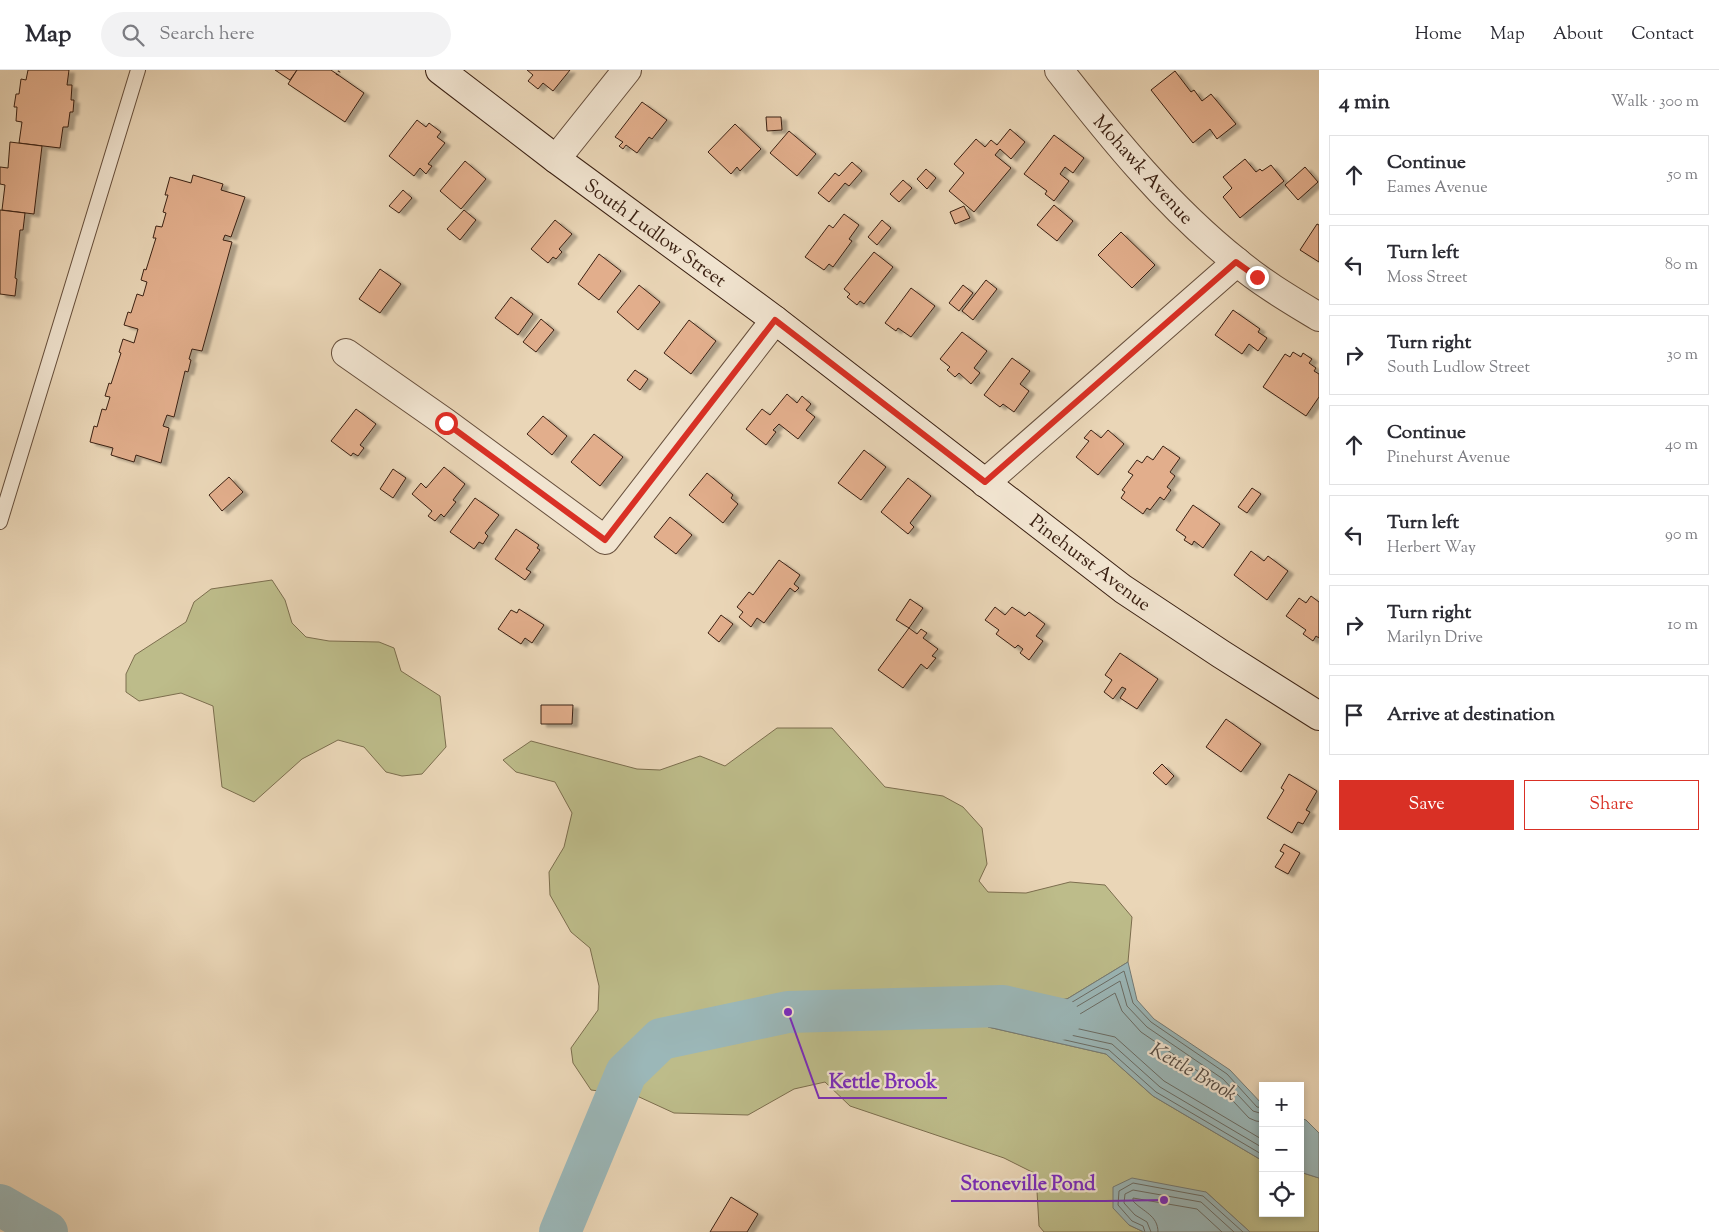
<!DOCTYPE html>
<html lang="en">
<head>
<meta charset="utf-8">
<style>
  :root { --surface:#fff; --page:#f2f2f3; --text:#2b2b33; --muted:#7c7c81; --line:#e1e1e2; --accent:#d93025 }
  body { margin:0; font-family:"Sorts Mill Goudy",serif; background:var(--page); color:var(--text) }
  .controls { position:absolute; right:15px; bottom:15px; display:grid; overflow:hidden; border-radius:0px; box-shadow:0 2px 8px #0003 }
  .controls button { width:45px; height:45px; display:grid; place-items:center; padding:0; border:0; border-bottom:1px solid var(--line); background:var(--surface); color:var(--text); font:25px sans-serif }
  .stop { position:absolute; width:15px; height:15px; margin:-11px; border:4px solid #d93025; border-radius:50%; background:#fff }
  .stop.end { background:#d93025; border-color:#fff; box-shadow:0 1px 5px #0008 }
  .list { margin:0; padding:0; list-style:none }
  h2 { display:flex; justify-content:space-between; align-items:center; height:65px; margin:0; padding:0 20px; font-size:21px }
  h2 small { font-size:16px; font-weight:400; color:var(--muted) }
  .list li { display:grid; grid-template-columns:32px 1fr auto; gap:15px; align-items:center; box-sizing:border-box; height:80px; margin:0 10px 10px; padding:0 10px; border:1px solid var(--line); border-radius:0px }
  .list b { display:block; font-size:19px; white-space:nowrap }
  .list p { margin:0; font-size:16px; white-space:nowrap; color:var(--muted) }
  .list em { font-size:16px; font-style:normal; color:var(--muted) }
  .actions { display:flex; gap:10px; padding:15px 20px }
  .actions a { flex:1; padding:11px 0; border:1px solid var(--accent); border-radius:0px; text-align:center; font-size:18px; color:var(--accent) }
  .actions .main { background:var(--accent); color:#fff }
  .icon { flex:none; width:28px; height:28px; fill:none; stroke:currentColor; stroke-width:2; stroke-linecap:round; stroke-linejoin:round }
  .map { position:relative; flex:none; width:1319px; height:1162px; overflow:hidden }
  header { display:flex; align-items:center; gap:30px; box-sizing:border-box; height:70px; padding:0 25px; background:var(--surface); border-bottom:1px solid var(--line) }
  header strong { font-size:24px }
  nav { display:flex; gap:28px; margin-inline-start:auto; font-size:18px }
  .search { width:350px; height:45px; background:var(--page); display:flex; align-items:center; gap:12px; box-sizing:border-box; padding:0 18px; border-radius:28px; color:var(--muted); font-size:19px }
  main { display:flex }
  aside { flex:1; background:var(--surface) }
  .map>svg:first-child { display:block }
  .green { fill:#bdbc8a; stroke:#7c6e4e }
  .water { fill:#9bb7b8; stroke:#747b76 }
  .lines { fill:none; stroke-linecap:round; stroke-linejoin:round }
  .shore { stroke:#6a6c65; stroke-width:1 }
  .river { stroke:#9bb7b8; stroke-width:42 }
  .building { fill:#e2ae8c; stroke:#3a2012; filter:url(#shadow) }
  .lane-casing { stroke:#664e3b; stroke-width:16 }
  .street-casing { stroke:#664e3b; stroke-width:30 }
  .secondary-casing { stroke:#3a2012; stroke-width:30 }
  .path { stroke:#3a2012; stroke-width:3; stroke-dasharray:1 2.5; stroke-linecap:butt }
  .lane { stroke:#f1e4d0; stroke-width:14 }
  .street { stroke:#f1e4d0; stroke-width:28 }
  .secondary { stroke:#f1e4d0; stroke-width:28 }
  .route { stroke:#d93025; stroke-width:6 }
  .labels { text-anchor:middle; stroke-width:4.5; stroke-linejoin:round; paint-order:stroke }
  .street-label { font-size:19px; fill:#3a2012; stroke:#f1e4d0 }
  .water-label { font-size:20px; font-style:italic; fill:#574d44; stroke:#f1e4d0 }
  .leader { fill:none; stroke:#7b2cbf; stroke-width:2 }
  .callout-dot { fill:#7b2cbf; stroke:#f1e4d0; stroke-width:2 }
  .callout-label { font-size:20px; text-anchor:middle; font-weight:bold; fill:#7b2cbf; stroke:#f1e4d0; stroke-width:4.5; stroke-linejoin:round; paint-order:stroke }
</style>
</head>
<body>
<header>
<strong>Map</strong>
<div class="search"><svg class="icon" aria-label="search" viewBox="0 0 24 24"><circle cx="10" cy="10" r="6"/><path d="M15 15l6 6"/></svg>Search here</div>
<nav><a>Home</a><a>Map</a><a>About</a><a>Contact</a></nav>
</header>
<main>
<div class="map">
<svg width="1319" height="1162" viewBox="0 0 1319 1162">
  <defs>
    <filter id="shadow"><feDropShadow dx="5.5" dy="3" stdDeviation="1" flood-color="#0004"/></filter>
  </defs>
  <rect width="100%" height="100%" fill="#ead6b7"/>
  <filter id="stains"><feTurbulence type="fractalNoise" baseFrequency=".004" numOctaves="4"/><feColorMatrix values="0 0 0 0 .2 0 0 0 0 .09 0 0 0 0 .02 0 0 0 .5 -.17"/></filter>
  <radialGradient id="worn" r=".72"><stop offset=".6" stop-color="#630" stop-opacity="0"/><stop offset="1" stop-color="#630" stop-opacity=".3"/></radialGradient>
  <g class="green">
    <path d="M272,510L285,530L292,553L306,567L329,571L379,572L394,578L401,601L440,626L446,677L422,704L402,706L386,702L364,677L338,670L302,689L254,732L222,717L213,636L181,623L139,631L126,622V604L135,585L186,552L194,532L211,519Z"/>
    <path d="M777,658H832L885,717L943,726L963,737L982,758L987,794L979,811L988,822L1026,823L1070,812L1105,815L1132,847L1128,892L1067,929L1003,936L988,957L1106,984L1153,1026L1263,1091V1143H1300V1102L1319,1108V1162H1250L1206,1122L1129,1155L1144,1162H1044L1039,1156L1036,1104L1004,1088L850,1036L825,1012L794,1019L748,1045L674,1043L637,1026L591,1020L573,993L571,978L598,940L599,916L590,878L571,862L550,825L549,802L564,777L572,743L555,712L516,702L503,690L531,671L637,699L660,700L700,686L725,696Z"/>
  </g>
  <g class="water">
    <path d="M1128,892L1137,930L1154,949L1230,1000L1263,1035V1091L1153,1026L1106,984L988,957L1003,936L1067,929Z"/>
    <path d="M1300,1048L1306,1050L1319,1063V1108L1300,1102Z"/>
    <path d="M1132,1108L1206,1122L1250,1162H1144L1129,1155L1113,1138V1117Z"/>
  </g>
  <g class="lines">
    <g class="shore">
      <path d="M1263,1038L1257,1037L1227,1004L1151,952L1133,933L1124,901L1069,934L1006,941L998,952L999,955L1109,980L1156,1022L1263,1085"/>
      <path d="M1263,1044L1253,1041L1223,1009L1147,957L1127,936L1120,911L1071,940L1012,947L1010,948L1011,952L1112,974L1160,1017L1263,1078"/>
      <path d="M1263,1052L1256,1051L1249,1048L1218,1015L1141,962L1122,941L1115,923L1075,947L1056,951L1057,954L1115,967L1164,1011L1263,1070"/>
      <path d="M1145,1162L1143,1156L1132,1151L1118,1135L1119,1121L1133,1113L1203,1126L1243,1162"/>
      <path d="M1151,1162L1147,1152L1135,1145L1124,1133L1125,1124L1133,1120L1201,1132L1234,1162"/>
      <path d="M1158,1162C1158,1145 1143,1142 1133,1131V1128L1197,1139L1222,1162"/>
    </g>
    <g class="river">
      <path d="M0,1135L47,1162"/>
      <path d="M560,1162L626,1003L661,969L788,942L1003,936L1060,949"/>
    </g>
  </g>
  <g class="building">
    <path d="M28,0H69L67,15H72L71,30H74L73,42H70L68,57H63L60,78L19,73L22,52L16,51L17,37H14L16,24H19L21,9L26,10Z"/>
    <path d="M275,0H297L290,10Z"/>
    <path d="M297,0H331L364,23L345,52L288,14Z"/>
    <path d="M527,0H570L553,21L543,13L538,19L528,11L533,5Z"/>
    <path d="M1175,1L1191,22L1194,20L1202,31L1211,24L1236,54L1217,69L1210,59L1193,73L1151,20Z"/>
    <path d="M642,32L667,50L652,69L649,67L637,83L626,75L623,79L619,76L623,72L615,67Z"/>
    <path d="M766,47H781L782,60L767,61Z"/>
    <path d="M417,50L426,57L429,53L441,62L437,67L445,73L428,94L432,96L426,104L420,98L414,106L389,86Z"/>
    <path d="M735,54L761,79L740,101L737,97L731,104L708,82Z"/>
    <path d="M1010,59L1025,72L1011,89L1000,79L995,85L1011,98L974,142L949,121L964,103L954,94L976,69L985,77L991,70L997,75Z"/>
    <path d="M789,61L816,84L797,106L770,83Z"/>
    <path d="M1054,65L1084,88L1073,103L1065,97L1060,104L1069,111L1054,131L1045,124L1047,121L1024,104Z"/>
    <path d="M10,72L42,76L34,144L2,140L5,115L0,114V97L8,98Z"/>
    <path d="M1245,89L1256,102L1260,99L1262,101L1271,95L1284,111L1240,148L1223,127L1232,118L1223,107Z"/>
    <path d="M465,91L486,109L461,139L440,121Z"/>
    <path d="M852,92L862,101L849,116L845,113L829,132L818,123L835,103L839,106Z"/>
    <path d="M1305,97L1318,112L1298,130L1285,115Z"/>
    <path d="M926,99L936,108L927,119L917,109Z"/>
    <path d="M193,105L223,114L221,120L245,127L231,167L225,165L223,170L232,172L202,281L192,279L189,289L191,290L188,302L185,301L174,347L167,345L163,356L169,358L161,393L136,385L134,392L111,385L113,378L90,372L94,356L97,357L102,339L106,340L110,327L105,326L109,313L111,314L121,283L119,282L123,269L134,273L138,259L124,255L128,242L131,243L137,224L143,226L147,212L141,210L144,199L146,200L156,168H153L156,156L162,157L166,143L163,142L168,125H165L170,107L191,113Z"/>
    <path d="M903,110L912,118L899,132L890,124Z"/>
    <path d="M403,120L412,128L399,143L389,136Z"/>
    <path d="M1054,135L1073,151L1057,171L1037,155Z"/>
    <path d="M964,136L970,148L955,154L950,142Z"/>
    <path d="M0,140L25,143L23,160H20L15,208L17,209L15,226L0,224Z"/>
    <path d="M464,140L476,150L460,170L447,159Z"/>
    <path d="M844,144L859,155L849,169L852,171L833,197L829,194L824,200L805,187L829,155L833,158Z"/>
    <path d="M555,150L572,164L559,179L562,182L556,189L553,187L548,193L531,179Z"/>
    <path d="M882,150L891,158L877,175L868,167Z"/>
    <path d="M1317,154L1319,155V192L1300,180Z"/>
    <path d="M1121,162L1155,195L1132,218L1098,185Z"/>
    <path d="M874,182L893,197L864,234L860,231L857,235L847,227L850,224L844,219Z"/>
    <path d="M599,184L621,201L599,230L578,214Z"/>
    <path d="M380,199L401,214L380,243L359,229Z"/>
    <path d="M986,210L997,219L973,250L962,241Z"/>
    <path d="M639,215L660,232L638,260L617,242Z"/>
    <path d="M963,215L973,223L959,241L949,233Z"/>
    <path d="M911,218L935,236L911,267L898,258L896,261L885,253Z"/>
    <path d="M511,227L533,244L518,265L495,248Z"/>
    <path d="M1233,240L1260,259L1258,262L1267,268L1258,281L1249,274L1242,284L1215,265Z"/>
    <path d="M541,249L554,260L536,282L523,272Z"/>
    <path d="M689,250L716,271L691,304L664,283Z"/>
    <path d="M962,262L987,281L974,298L980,303L971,314L959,303L955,307L947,300L950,297L940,289Z"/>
    <path d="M1293,282L1301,287L1303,283L1312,289L1309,293L1316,298L1314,301L1319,304V327L1306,346L1263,317L1285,284L1290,287Z"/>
    <path d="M1012,288L1030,301L1020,314L1029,321L1014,342L1003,334L1000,337L984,325Z"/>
    <path d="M635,300L648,309L640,320L627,310Z"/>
    <path d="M787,324L797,333L802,326L811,334L806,340L815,347L798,369L779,354L773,360L776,362L766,375L746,359L762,339L770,345Z"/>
    <path d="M356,339L376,354L360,375L364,378L358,386L353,383L351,386L331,371Z"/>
    <path d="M543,346L567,366L552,385L527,364Z"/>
    <path d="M1091,360L1101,368L1108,360L1124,374L1098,405L1076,387L1089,371L1084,368Z"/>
    <path d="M594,364L623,387L600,416L571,392Z"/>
    <path d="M1163,376L1180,388L1170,402L1175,406L1167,417L1171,420L1164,430L1160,427L1150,440L1147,438L1143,444L1121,428L1125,422L1122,420L1133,405L1128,402L1137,390L1142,393L1147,386L1153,390Z"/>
    <path d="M864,380L886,397L861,430L838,413Z"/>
    <path d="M444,397L465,414L453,430L456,432L444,447L441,444L435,451L428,446L432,441L412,424L421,413L426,418Z"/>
    <path d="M393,399L406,408L393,428L380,419Z"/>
    <path d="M707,403L733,425L731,428L738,434L723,453L689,425Z"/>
    <path d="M229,407L243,422L222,441L209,425Z"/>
    <path d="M908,408L931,426L910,453L914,457L908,464L881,442Z"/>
    <path d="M1252,418L1261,424L1247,443L1238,437Z"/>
    <path d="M475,428L499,445L485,463L488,466L483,474L479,472L474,479L450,462Z"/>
    <path d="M1193,435L1220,454L1203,478L1194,471L1192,475L1184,470L1186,467L1176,460Z"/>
    <path d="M670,447L692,465L676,484L654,467Z"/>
    <path d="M516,459L539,475L537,478L540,480L526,499L531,502L525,510L495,489Z"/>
    <path d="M1251,481L1264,491L1268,486L1288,501L1267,530L1234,505Z"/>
    <path d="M779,490L800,505L794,514L799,518L795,522L790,518L764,553L757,548L751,557L739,547L743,542L737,537L749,522L753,525Z"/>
    <path d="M1311,526L1319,532V568L1316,566L1313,571L1303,564L1306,560L1286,546L1299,528L1306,533Z"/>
    <path d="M910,529L923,538L909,558L896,550Z"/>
    <path d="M995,537L1005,545L1012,537L1025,546L1029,542L1045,554L1036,566L1043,571L1029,590L1020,583L1023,579L1018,575L1015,578L996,564L999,560L985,550Z"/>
    <path d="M519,539L544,555L532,573L525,568L521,574L498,559L511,540L517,543Z"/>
    <path d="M721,545L733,554L719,572L708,563Z"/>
    <path d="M909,558L917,564L921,559L927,563L923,568L938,579L932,586L936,588L927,599L921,594L903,618L878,600Z"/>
    <path d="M1120,583L1158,609L1137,639L1120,628L1126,619L1122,617L1113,629L1104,622L1112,610L1105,605Z"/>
    <path d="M541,635H573L572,654H541Z"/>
    <path d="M1226,649L1261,674L1241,702L1206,677Z"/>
    <path d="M1162,694L1174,706L1166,715L1153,703Z"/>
    <path d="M1289,704L1317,721L1306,740L1310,742L1303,754L1298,752L1292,763L1267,748L1284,720L1281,718Z"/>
    <path d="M1284,774L1300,783L1288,804L1275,797L1284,783L1280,781Z"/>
    <path d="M731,1127L758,1144L747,1162H710Z"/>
  </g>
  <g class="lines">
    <g class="lane-casing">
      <path id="lane" d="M0,452L138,0"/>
    </g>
    <g class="street-casing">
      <g id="street">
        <path d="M1059,0C1113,69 1168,137 1237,192C1262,213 1291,230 1319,247"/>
        <path d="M556,89L627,0"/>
        <path d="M346,283L446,353L605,470L775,250"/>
        <path d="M985,413L1237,192"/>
      </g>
    </g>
    <g class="secondary-casing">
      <path id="secondary" d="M440,0L556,89L775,250L1123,519L1221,584L1319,646"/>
    </g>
    <path class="path" d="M337,5L340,0"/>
    <use href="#lane" class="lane"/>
    <use href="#street" class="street"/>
    <use href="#secondary" class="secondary"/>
  </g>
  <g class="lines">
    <path class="route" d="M446,353L605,470L775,250L985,412L1236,192L1257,207"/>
  </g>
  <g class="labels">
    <g class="street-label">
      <text transform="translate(1144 99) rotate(48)" y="7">Mohawk Avenue</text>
      <text transform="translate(656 162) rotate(36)" y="7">South Ludlow Street</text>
      <text transform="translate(1091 492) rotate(37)" y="7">Pinehurst Avenue</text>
    </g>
    <g class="water-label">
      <text transform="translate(1194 1001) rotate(30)" y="7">Kettle Brook</text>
    </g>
  </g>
  <path class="leader" d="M788 942L819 1028H947M1164 1130L1106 1131H951"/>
  <g class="callout-dot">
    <circle cx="788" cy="942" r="5"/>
    <circle cx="1164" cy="1130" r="5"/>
  </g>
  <g class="callout-label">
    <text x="883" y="1018">Kettle Brook</text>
    <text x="1028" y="1120">Stoneville Pond</text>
  </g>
  <rect width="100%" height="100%" filter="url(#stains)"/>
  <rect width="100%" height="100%" fill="url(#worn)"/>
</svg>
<div class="controls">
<button>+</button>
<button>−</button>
<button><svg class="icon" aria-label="locate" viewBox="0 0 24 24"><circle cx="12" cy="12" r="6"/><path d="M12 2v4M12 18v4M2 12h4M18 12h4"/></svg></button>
</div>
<div class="stop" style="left:446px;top:353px"></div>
<div class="stop end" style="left:1257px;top:207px"></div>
</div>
<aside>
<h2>4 min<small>Walk · 300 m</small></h2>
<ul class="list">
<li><svg class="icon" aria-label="ahead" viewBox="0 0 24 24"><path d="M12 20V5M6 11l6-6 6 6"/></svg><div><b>Continue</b><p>Eames Avenue</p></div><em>50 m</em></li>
<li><svg class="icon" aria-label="left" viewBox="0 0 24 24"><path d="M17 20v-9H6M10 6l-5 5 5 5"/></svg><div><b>Turn left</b><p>Moss Street</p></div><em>80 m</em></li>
<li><svg class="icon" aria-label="right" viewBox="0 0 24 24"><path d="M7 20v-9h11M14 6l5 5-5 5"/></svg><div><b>Turn right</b><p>South Ludlow Street</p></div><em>30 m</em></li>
<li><svg class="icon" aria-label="ahead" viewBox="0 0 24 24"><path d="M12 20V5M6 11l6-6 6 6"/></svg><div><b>Continue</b><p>Pinehurst Avenue</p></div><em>40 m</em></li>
<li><svg class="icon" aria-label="left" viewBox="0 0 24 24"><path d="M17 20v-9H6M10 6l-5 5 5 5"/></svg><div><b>Turn left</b><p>Herbert Way</p></div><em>90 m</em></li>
<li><svg class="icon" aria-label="right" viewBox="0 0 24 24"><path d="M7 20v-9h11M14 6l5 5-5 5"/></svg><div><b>Turn right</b><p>Marilyn Drive</p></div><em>10 m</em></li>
<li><svg class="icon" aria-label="arrive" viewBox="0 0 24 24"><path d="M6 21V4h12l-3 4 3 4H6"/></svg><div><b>Arrive at destination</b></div></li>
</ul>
<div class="actions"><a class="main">Save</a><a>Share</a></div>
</aside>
</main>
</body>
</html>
